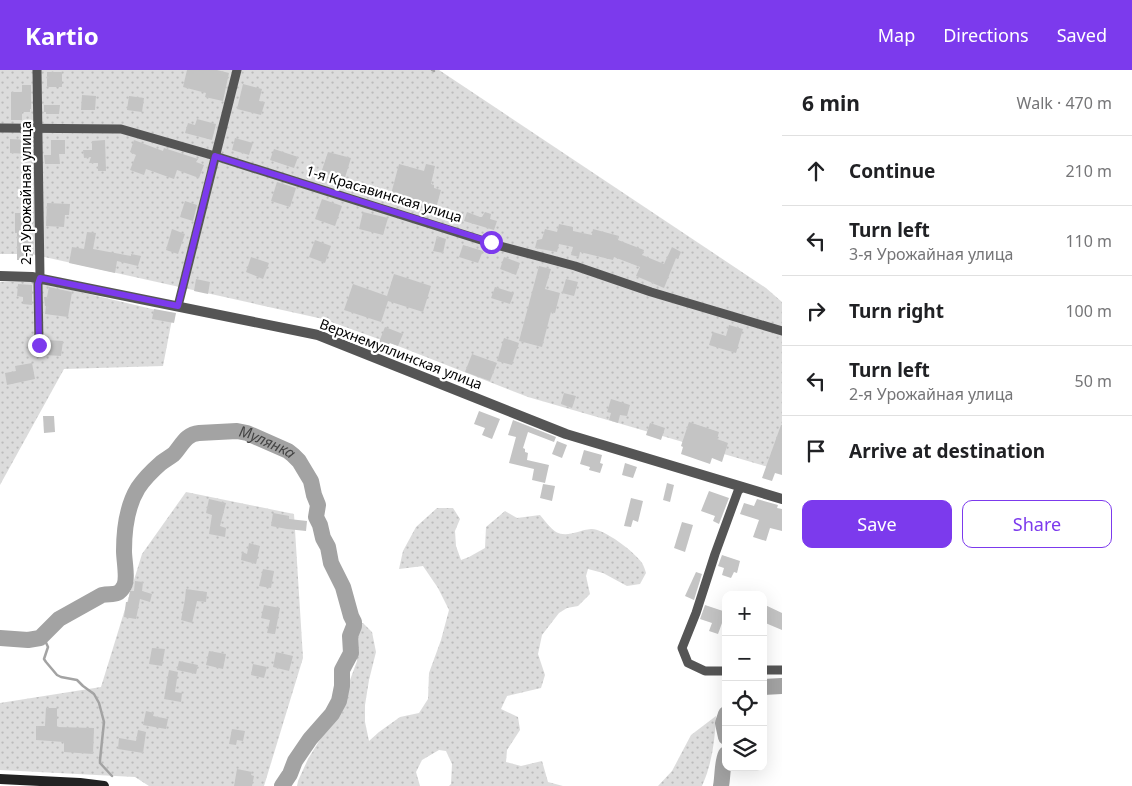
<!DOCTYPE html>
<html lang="en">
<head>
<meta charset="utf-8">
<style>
  :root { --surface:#fff; --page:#f2f2f2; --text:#202124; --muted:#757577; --line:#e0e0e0; --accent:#7c3aed }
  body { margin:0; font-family:"Noto Sans",sans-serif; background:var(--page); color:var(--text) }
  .controls { position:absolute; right:15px; bottom:15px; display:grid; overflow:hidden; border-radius:10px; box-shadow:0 5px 20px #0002 }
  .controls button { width:45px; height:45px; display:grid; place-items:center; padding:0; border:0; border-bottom:1px solid var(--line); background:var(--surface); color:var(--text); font:25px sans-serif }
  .stop { position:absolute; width:15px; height:15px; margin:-11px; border:4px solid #7c3aed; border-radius:50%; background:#fff }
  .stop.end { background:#7c3aed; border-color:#fff; box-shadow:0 1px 5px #0008 }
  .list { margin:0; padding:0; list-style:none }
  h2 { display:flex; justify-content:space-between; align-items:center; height:65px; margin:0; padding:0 20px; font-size:21px }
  h2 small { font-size:16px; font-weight:400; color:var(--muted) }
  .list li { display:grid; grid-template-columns:32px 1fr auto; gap:15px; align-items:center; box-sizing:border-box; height:70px; padding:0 20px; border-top:1px solid var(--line) }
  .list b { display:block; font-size:19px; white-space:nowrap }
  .list p { margin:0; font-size:16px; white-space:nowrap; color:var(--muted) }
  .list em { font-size:16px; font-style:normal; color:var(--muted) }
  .actions { display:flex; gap:10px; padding:15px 20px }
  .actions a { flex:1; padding:11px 0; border:1px solid var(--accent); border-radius:10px; text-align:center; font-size:18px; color:var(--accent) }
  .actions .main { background:var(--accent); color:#fff }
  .icon { flex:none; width:28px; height:28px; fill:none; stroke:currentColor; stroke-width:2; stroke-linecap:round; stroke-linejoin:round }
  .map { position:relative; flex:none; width:782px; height:716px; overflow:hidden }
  header { display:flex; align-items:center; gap:30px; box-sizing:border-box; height:70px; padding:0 25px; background:var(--accent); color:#fff }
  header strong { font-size:24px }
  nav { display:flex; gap:28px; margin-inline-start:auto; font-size:18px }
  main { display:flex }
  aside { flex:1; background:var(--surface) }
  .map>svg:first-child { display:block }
  .grass { fill:url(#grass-dots) }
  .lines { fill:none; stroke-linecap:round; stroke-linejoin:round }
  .stream { stroke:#a3a3a3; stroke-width:2.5 }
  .river { stroke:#a3a3a3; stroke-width:16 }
  .building { fill:#c4c4c4 }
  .minor { stroke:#555; stroke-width:9 }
  .tertiary { stroke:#555; stroke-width:10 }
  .secondary { stroke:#222; stroke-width:10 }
  .route { stroke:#7c3aed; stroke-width:6 }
  .labels { text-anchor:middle; stroke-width:4.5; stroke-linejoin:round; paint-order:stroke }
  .street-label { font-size:14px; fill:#000; stroke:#fff }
  .water-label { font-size:15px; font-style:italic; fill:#444; stroke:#fff }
</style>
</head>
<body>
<header>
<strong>Kartio</strong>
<nav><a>Map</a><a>Directions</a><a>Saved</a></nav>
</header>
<main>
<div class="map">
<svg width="782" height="716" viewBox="0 0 782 716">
  <defs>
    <pattern id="grass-dots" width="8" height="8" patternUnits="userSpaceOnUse" patternTransform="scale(1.25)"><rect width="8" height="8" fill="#dcdcdc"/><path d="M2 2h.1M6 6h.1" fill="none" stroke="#bbb" stroke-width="1.8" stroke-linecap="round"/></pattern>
  </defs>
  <rect width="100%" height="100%" fill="#fff"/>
  <g class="grass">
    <path d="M0,0H439L766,218L782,232V401L618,353L528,327L398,276L323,249L31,184H0Z"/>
    <path d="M0,212H38L49,216L72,220L173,244L163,296L64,299L0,415Z"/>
    <path d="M186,422L294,444L303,588L264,716H149L135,707L0,700V633L101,617L142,484Z"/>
    <path d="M437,438H453L460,449L455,461L456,476L461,490L469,487L485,478L486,457L505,441L517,448L540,445C544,450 551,459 556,462C567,468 579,460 591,459C603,458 635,482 642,493C644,496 645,500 646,503L640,514L627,516L603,503L588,499L586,506L590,524L578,536L567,538L559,543L542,565L538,584L545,605L541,618L507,626L501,639L518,647L520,660L507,680L506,692L521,696L542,691L548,712L563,716H449L451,714L452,694L446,681L439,680L422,690L416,702L420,716H297L298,711L308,689L329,655L339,644L344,633L346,621L357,591L353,566L354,560L358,555L363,553L372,562L376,582L369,610L365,635V652L369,671L379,662L400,647L419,643L428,629L429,603L441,570L449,540L438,518L423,496L399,499L403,481L416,457Z"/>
    <path d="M716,646C715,670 712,694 702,716H658L672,701L691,665Z"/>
  </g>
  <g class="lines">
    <g class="stream">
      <path d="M432,0L434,1"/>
      <path d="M43,566L48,577L44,589L46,592L57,605L61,607L77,610L83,616L94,624L99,633L104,652L100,690V693L112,706"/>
    </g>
    <g class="river">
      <path id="s1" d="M0,568L28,570L40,568L59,549L102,525C112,523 118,527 124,516C128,509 124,490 124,481C124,461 127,436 138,418C144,409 153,400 161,393C165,390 170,387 174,384C182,375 186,364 199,363L237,361L247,363L288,381L293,385L299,391L311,411L314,425L318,435L316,447L320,455L323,468L328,477L331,493L343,517L351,546L354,552V556L350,566L351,583L342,600V616L339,631L332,644L310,669L295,691L290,704L282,716"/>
      <path d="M763,617L782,616"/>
      <path d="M726,644L723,653L726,667"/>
      <path d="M721,716C723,706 722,692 726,684"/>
    </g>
  </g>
  <g class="building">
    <path d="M187,0H217L229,3L223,31L205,27L206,23L183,17Z"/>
    <rect x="47" y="2" width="15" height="15"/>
    <path d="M243,14L262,19L259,31L265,32L261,45L237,39Z"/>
    <path d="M22,15H31V39H30V42H22V50H11V22H22Z"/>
    <path d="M82,25L96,26L95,40H81Z"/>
    <path d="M129,26L144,28L142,42L127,40Z"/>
    <path d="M44,35H60L59,44H46V42H44Z"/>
    <path d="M197,49L216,54L212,70L185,63L188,53L195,55Z"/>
    <path d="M235,68L253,73L249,85L232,80Z"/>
    <path d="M10,69L29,70V84L10,83Z"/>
    <path d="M51,70H65V84H59L60,94H45L44,85H51Z"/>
    <path d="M105,70L106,101H98V93H89L91,87L84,88L83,80H92V71Z"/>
    <path d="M134,70L163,81L164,78L198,89L196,92L204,95L199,108L177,100L174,109L146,99L144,105L130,100L136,85L130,82Z"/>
    <path d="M274,79L298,87L294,98L270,90Z"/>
    <path d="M328,82L351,88L343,114L328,110L330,105L321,103Z"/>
    <path d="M399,94L424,101L426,94L435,96L431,114L434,115V118L441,120L435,142L419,137V135L390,128Z"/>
    <path d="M277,112L296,118L290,137L271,131Z"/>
    <path d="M322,129L342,136L335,156L315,149Z"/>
    <path d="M185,131L197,135L193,151L180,147Z"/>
    <path d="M47,133L70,134L69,145H65L64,157L46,156Z"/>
    <path d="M363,142L388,148L383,165L359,159Z"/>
    <path d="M467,142L480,147H482L485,142L491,144L490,149L497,151L494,160L464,151Z"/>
    <path d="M15,143H31V172H33V190H17V163H15Z"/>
    <path d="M559,154L573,157V161L592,165L593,159L619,166L618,170L644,180L642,185L664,194L672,177L681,182L678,189L676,188L664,218L636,206L640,197L614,187L613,190L580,182L579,187L571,185L573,177L559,174L557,182L535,178L537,170L542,169L545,159L557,162Z"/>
    <path d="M172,159L185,164L178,184L166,180Z"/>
    <path d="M87,162L96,163L93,179L131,186V184L141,186L138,196L117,191L115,203L69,193L72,177L84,179Z"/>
    <path d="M437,166L446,169L443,183L433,181Z"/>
    <path d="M315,170L331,176L325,193L309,187Z"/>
    <path d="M463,175L483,181L478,193L459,187Z"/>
    <path d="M251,187L269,193L263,209L246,202Z"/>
    <path d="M504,187L520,193L516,205L500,199Z"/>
    <path d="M539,196L551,199L545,219L560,223L555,243L551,242L542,277L519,271Z"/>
    <path d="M394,204L431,216L423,242L388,231L381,252L344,240L353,214L387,226Z"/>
    <path d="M196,209L210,212L208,224L194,221Z"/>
    <path d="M566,209L578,212L574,226L562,223Z"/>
    <path d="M18,214L32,215V235L23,234V227L17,226Z"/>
    <path d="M49,217L72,222L68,247L45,244L46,236H45L44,227H47Z"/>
    <path d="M495,217L514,223L510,234L491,228Z"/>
    <path d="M154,239L176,243L174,253L152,249Z"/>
    <path d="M729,255L743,259L736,283L709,275L713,262L726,266Z"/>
    <path d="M385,257L403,264L398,276L390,273L388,276L379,272Z"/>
    <path d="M504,268L519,273L512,295L497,291Z"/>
    <path d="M47,270L63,271L61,286L46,285Z"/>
    <path d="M472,284L497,293L490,311L465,302Z"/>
    <path d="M32,293L35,309L7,315L5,303L16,301L15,296Z"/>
    <path d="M564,323L576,326L572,338L561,334Z"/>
    <path d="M611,329L630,335L627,346L620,345L618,353L609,350L611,343L607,342Z"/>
    <path d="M479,341L500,349L492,369L482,365L485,358L474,354Z"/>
    <path d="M43,346H54L55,362L44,363Z"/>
    <path d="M513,350L556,367L554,372L528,362L523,378L525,379V382L528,383L527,390L549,395L545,413L532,410L534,399L509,393L516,367L508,365Z"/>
    <path d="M689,352L719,362L717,369L728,373L722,392L712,388L710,394L681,384L683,377L681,376Z"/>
    <path d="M650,353L665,358L661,370L646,365Z"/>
    <path d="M781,355H782V405L775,403L772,411L762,408Z"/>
    <path d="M557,371L567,375L562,388L552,384Z"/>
    <path d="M584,380L602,385L600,393L603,394L600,403L589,400L590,397L580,394Z"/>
    <path d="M625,393L637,397L633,408L622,405Z"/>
    <path d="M667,413L674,415L670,432L663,430Z"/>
    <path d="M543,414L555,416L552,431L540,428Z"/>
    <path d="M709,421L729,428L719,454L713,451L715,446L701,441Z"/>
    <path d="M631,428L643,431L638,452L633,450L631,457L624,456Z"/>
    <path d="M209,429L226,433L220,456L226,458L225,467L209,464L212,445L206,443Z"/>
    <path d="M757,429L778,435L777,438L782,439V461L770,458L766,471L753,467L759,450L740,444L744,433L754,436Z"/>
    <path d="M273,443L289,446V449L307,451L306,461L287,459L271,456Z"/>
    <path d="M682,452L693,455L685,482L674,478Z"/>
    <path d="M249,473L260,476L256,494L241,490L242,482L247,484Z"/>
    <path d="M722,485L740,491L737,503L734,502L731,508L722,505L724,498L718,496Z"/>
    <path d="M263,499L274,501L271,518L259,516Z"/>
    <path d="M696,502L702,504L694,530L685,526Z"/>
    <path d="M135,511L143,512L142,521L152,524L150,532L140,529L136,549L124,547L126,532H128L130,521H134Z"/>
    <path d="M186,519L207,522L206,532L197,531L192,553L181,550L185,529Z"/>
    <path d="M763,534L782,543V560L763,552Z"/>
    <path d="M264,535L280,538L275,564L267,563L270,550L261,548Z"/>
    <path d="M705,535L726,542L718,564L709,561L712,553L700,549Z"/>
    <path d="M152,578L165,579L162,596L149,594Z"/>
    <path d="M209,581L226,584L223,599L206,595Z"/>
    <path d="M276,582L293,586L289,601L273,597Z"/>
    <path d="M179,591L198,595L196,604L177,600Z"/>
    <path d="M253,594L267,597L264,608L251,605Z"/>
    <path d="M169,600L178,602L175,622L182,623L181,632L164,629Z"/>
    <path d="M46,638H57V657L94,658L93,684L64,682V672L36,670V656H45Z"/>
    <path d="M146,641L154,643L153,646L168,649L166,659L143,655Z"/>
    <path d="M232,659L245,661L243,671L237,670L236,675L229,674Z"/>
    <path d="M138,660L146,662L143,683L118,679L119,668L136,671Z"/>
    <path d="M237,699L252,702L251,705L254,706L252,716H234Z"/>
  </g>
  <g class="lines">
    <g class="minor">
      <path d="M37,0L40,208L38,214L39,275"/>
      <path d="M0,58L121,59L215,86L500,176L575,196L651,222L782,261"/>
      <path d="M178,236L237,0"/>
      <path d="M763,600H782"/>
      <path d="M726,601H705L688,593L682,578L696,543L715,484L738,421L742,417"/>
    </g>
    <path class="tertiary" d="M0,206L32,207L318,265L566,364L782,429"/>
    <path class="secondary" d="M0,709L80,713L104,716"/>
  </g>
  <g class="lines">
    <path class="route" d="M39,275L38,214L40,208L178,236L215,86L491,172"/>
  </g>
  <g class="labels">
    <g class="street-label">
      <text transform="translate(26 123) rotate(-90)" y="5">2-я Урожайная улица</text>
      <text transform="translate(384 124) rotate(17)" y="5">1-я Красавинская улица</text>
      <text transform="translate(401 284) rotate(21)" y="5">Верхнемуллинская улица</text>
    </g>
    <g class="water-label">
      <text dy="5" stroke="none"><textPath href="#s1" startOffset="396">Мулянка</textPath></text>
    </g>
  </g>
</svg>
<div class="controls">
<button>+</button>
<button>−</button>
<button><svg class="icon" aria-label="locate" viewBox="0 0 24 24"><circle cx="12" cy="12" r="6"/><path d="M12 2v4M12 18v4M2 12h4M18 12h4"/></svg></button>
<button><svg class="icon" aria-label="layers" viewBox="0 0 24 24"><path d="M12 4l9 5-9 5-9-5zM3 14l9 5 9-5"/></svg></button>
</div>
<div class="stop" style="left:491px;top:172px"></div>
<div class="stop end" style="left:39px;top:275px"></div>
</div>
<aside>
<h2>6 min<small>Walk · 470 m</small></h2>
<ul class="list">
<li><svg class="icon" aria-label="ahead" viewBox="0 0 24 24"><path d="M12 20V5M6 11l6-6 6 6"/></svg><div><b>Continue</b></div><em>210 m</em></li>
<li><svg class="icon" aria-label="left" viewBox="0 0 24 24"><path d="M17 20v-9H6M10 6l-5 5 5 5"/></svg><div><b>Turn left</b><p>3-я Урожайная улица</p></div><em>110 m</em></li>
<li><svg class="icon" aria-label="right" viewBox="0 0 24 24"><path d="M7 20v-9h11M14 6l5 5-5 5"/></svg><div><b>Turn right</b></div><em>100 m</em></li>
<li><svg class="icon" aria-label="left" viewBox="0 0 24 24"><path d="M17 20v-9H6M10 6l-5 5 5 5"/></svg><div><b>Turn left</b><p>2-я Урожайная улица</p></div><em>50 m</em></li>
<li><svg class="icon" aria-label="arrive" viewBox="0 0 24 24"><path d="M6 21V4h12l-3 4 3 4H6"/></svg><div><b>Arrive at destination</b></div></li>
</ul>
<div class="actions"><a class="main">Save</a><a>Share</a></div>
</aside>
</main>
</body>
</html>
